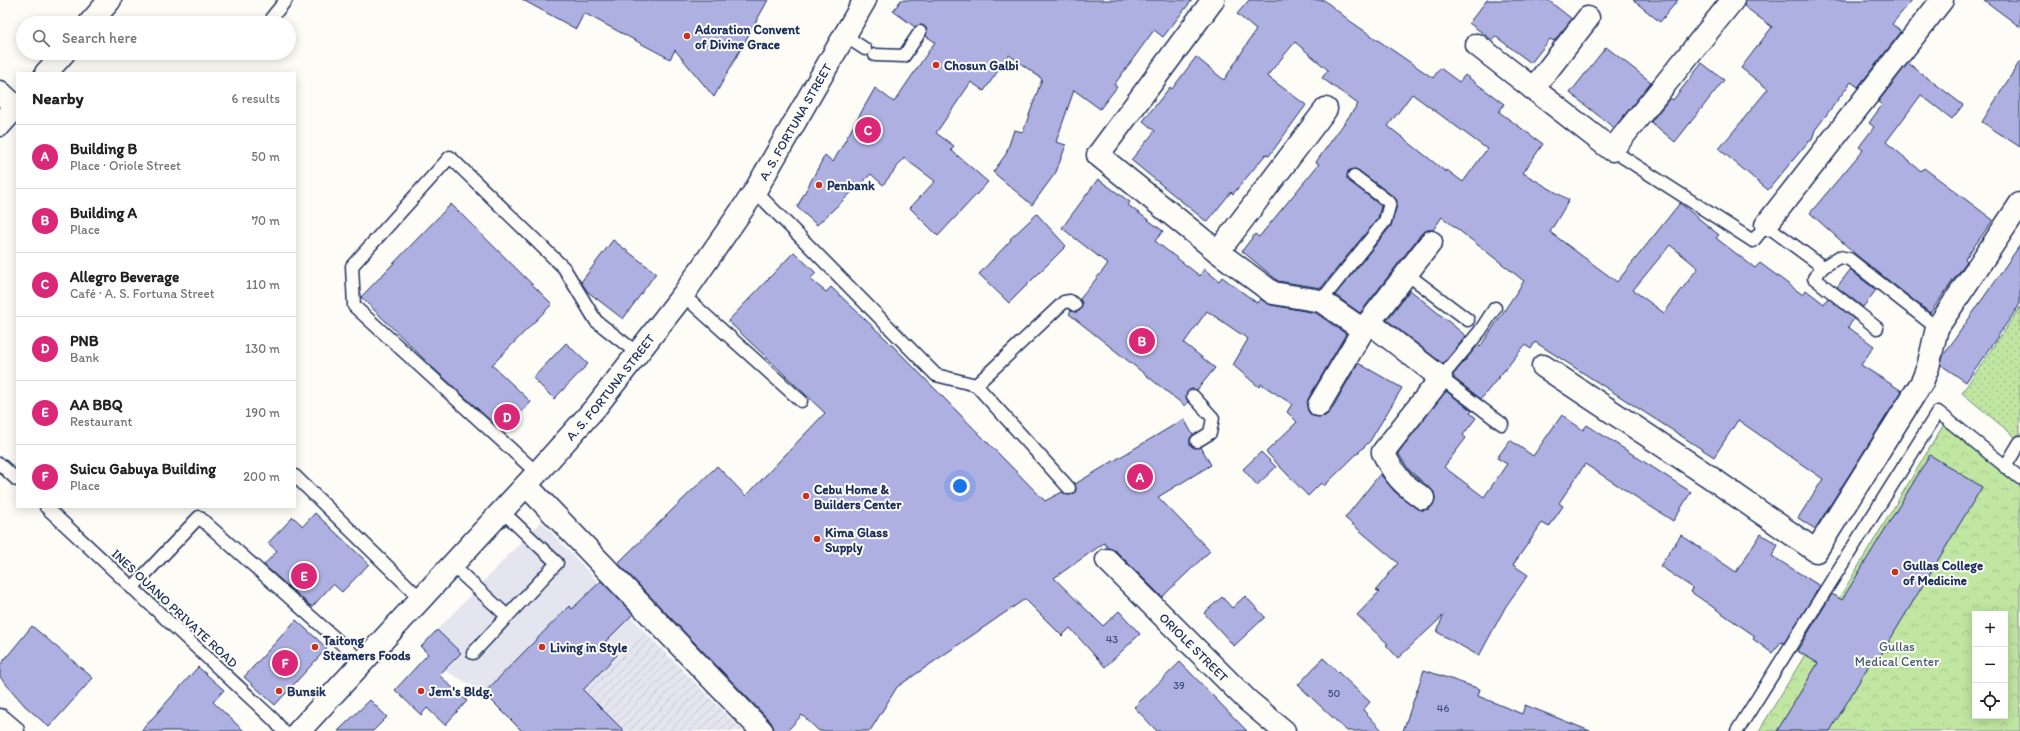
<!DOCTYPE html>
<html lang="en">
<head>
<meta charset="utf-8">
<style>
  :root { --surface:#fff; --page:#f2f2f2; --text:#222; --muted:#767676; --line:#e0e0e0; --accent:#db2777 }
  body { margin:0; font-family:Itim,sans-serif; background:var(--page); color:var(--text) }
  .controls { position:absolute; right:12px; bottom:12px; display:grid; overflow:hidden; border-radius:0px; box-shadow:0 2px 10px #0003 }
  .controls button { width:36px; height:36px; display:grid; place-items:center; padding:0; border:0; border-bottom:1px solid var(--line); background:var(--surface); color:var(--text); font:20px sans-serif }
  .you { position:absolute; left:960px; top:486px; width:14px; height:14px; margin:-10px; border:3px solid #fff; border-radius:50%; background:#1a73e8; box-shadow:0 0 0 6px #1a73e833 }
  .badge { display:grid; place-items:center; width:26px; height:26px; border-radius:50%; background:var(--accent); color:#fff; font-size:13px; font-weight:700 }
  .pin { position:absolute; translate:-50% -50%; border:2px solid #fff; box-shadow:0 1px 4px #0006 }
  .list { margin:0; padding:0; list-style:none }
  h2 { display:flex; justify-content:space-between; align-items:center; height:52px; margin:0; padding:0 16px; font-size:17px }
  h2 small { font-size:13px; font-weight:400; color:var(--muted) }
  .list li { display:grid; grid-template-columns:26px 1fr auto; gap:12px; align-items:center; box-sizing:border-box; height:64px; padding:0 16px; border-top:1px solid var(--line) }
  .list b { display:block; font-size:15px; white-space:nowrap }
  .list p { margin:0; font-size:13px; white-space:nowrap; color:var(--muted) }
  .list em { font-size:13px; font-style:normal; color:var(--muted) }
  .icon { flex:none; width:22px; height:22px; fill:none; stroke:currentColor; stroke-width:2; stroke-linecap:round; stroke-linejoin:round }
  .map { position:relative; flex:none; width:2020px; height:731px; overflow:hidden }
  .search { position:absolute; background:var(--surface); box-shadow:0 2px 10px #0003; left:16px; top:16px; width:280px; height:44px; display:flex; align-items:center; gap:10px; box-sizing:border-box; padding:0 14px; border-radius:22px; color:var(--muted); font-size:15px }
  .panel { position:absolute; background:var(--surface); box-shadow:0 2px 10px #0003; left:16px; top:72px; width:280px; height:436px; border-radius:0px }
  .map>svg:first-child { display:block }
  .built { fill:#e5e5f0 }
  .industrial { fill:url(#industrial-furrows) }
  .grass { fill:url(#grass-dots); stroke:#6e8a80 }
  .park { fill:url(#park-crowns); stroke:#6e8a80; fill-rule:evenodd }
  .building { fill:#aeb0e1; stroke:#1b2f5e; fill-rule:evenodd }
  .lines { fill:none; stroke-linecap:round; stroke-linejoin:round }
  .service-casing { stroke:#1b2f5e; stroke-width:15 }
  .minor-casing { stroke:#1b2f5e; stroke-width:25 }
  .secondary-casing { stroke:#1b2f5e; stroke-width:25 }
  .service { stroke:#fdfcf7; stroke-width:12 }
  .minor { stroke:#fdfcf7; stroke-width:22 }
  .secondary { stroke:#fdfcf7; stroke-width:22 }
  .poi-dot { fill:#c8321e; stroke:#fdfcf7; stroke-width:1.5 }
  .labels { text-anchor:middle; stroke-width:4; stroke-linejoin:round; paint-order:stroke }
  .number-label { font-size:11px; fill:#404f7f }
  .poi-label { font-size:13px; font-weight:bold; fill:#1b2f5e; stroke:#fdfcf7; text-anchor:start }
  .street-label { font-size:13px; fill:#1b2f5e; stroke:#fdfcf7 }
  .park-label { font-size:13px; fill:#445d6f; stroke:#fdfcf7 }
</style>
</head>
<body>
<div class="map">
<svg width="2020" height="731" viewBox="0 0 2020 731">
  <defs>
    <pattern id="industrial-furrows" width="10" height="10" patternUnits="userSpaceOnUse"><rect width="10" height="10" fill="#e5e5f0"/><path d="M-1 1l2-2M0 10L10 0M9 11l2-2" fill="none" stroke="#c4c5d0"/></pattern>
    <pattern id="grass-dots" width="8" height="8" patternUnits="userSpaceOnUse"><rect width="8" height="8" fill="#c0e6a1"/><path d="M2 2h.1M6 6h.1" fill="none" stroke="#a4c68d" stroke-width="1.8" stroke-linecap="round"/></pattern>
    <pattern id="park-crowns" width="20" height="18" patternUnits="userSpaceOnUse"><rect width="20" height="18" fill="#c0e6a1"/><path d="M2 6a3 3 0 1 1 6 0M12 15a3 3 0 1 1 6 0" fill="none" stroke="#a4c68d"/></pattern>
  </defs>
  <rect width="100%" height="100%" fill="#fdfcf7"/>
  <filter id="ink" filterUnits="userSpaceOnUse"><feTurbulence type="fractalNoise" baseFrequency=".025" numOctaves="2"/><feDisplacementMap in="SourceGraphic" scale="8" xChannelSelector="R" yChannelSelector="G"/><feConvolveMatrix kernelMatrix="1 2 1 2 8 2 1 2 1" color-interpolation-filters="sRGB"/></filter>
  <g filter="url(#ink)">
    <path class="built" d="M541,521L644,631L583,690L504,713L484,692L444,670L421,647Z"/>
    <path class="industrial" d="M644,631L743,731H520L504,713L583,690Z"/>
    <path class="grass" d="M2020,307V441L1962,393Z"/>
    <path class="park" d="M1943,426L1954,432L2020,480V731H1759ZM1975,614H2005V716H1975Z"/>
    <g class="building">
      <path d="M523,0H768L714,97L675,50L670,59L584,13L576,29Z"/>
      <path d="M901,0H1192L1163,37L1154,30L1114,85L1117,87L1100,109L1074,90L1056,142L1066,145L1056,172L1032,205L993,172L1006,154L1014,130L1023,132L1042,79L1009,55L984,91L971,82L936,133L954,146L951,150L988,182L938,236L910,208L935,181L904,158L883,185L871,174L817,225L797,207L825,155L833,162L875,88L894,102L935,42L926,36L927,29L924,26L920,25L915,27L893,11Z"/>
      <path d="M1249,0H1324L1350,21L1433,78L1440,68L1459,82L1465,75L1504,104L1499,112L1543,144L1523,173L1569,200L1550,232L1617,282L1680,203L1719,235L1716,238L1755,268L1760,263L1803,295L1806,290L1824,304L1828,298L1854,319L1848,327L1874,346L1861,365L1902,391L1815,529L1798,518L1823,479L1738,420L1714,457L1535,342L1531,349L1525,345L1481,399L1455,379L1453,375L1478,345L1480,347L1524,281L1442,217L1433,230H1427L1421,234L1360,313L1335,295L1391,226L1397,205L1394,197L1358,170L1355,169L1348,171L1347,179L1381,206L1378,218L1321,288L1278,281L1242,251L1255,234L1259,237L1319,164L1316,162L1358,104L1322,78L1328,70L1295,42L1267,76L1306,105L1269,156L1266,154L1233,194L1231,192L1207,222L1131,160L1155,131L1143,121L1170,87L1172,89L1196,57L1224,80L1256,30L1237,14ZM1412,94L1487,149L1463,182L1447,170L1446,172L1388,126ZM1670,245L1698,268L1664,313L1633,290Z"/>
      <path d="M1487,0H1548L1572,19L1554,41L1550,39L1531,63L1495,36L1492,40L1469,23Z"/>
      <path d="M1633,0H1678L1660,22Z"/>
      <path d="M1745,0H1912L1892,24L1901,32L1858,87L1851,82L1815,130L1812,140L1808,142L1768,190L1719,149L1768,89L1741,68L1772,27L1744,6Z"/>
      <path d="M1984,0H2020V27Z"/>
      <path d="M1606,47L1651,82L1614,128L1570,93Z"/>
      <path d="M2020,61V147L1982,122Z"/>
      <path d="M1702,63L1724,80L1675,142L1651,122L1670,98L1673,100Z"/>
      <path d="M1908,63L1963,105L1952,119L1921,95L1886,142L1921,171L1924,168L1993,220L1965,259L1967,261L1930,313L1860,258L1810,213L1863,150L1859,147L1874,127L1869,123L1882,105L1878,102Z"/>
      <path d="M1098,179L1130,202L1128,205L1163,231L1155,241L1200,276L1204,269L1219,281L1222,277L1257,303L1260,299L1271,305L1316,313L1346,334L1308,399L1307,405L1308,411L1312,416L1319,417L1325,416L1330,412L1358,363L1402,388L1370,441L1324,486L1321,483L1308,496L1266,452L1297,422L1287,412L1292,404L1261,384L1259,387L1233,365L1248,339L1207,311L1184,343L1215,368L1197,390L1192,389L1188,391L1186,397L1188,402L1185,406L1069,314L1071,311L1077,312L1081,309L1082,303L1080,299L1108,264L1062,228Z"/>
      <path d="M451,204L552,304L492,365L531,402L503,432L430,365L361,297Z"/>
      <path d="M1037,214L1066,246L1009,303L979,274L1011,240L1010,239Z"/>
      <path d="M613,240L656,273L623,319L588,292L581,282Z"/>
      <path d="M2020,245V304L1966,382L1941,365L1943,356Z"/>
      <path d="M794,252L816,273L810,279L826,292L831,287L887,340L1045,501L1062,492L1067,495L1074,494L1076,490L1075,484L1184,419L1193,435L1190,438V445L1194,448L1201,447L1211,465L1158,497L1210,551L1162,597L1116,551L1108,548L1104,543L1054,578L1103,626L1119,611L1140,634L1105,667L1070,628L1062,636L1025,599L897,687L870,731H819L802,715L787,731H774L771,722L618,563L717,466L746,496L825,413L728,321Z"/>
      <path d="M1850,270L1876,290L1863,307L1837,287Z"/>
      <path d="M1410,290L1466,336L1443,364L1387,320Z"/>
      <path d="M566,343L588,364L554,399L533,378Z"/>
      <path d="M1446,391L1472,411L1470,413L1476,418L1463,435L1466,438L1444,467L1484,497L1507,464L1497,458L1510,440L1533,456L1562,415L1583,430L1587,425L1691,492L1673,521L1585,464L1559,503L1563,506L1549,527L1542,523L1513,565L1528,575L1506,606L1479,656L1437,632L1443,616L1398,658L1386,645L1388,644L1357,615L1379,592L1376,590L1398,563L1345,518L1380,474L1395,492L1416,508L1422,510L1429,509L1433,505L1435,499L1434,492L1409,470L1398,453Z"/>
      <path d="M1261,452L1276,467L1257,485L1243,469Z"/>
      <path d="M1930,455L1982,487L1876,663L1872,660L1830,731H1777L1818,663L1797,651L1832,594L1842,600Z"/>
      <path d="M315,513L369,564L342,592L333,584L312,607L264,565L277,551L268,543L293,517L303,526Z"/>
      <path d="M1761,534L1778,545L1772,556L1820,586L1784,643L1781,642L1772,653L1753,639L1755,636L1691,592L1693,588L1660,566L1681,535L1736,572Z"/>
      <path d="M601,581L633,614L605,642L617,655L583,690L624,731H522L484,693L569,606L572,609Z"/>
      <path d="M1245,596L1265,617L1234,646L1204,613L1222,597L1232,608Z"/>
      <path d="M296,620L327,648L275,705L244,677Z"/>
      <path d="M32,626L93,678L49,727L25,706L0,677V665Z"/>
      <path d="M437,630L461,653L439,675L467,701L445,725L427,708L421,715L395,690L428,654L421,647Z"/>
      <path d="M1323,658L1370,702L1363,710L1383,731H1347L1298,685Z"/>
      <path d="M1180,662L1247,731H1157L1134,707Z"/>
      <path d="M198,667L224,690L213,702L244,731H141Z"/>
      <path d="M1424,670L1480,689L1478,696L1522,714L1525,705L1590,731H1403Z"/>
      <path d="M370,700L387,717L373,731H338Z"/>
    </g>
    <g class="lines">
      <g class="service-casing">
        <g id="service">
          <path d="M273,16L286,0"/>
          <path d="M845,36L865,49"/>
          <path d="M875,55L904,56L920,32"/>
          <path d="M1612,150L1753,241L1766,225L1823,267L1814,278L1877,328"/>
          <path d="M755,191L936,375L976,385L1069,488"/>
          <path d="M1823,267L1839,257L1849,259L1937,328"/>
          <path d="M1407,274L1468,320"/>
          <path d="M683,295L801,401"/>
          <path d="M1321,301L1385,221L1390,203L1354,176"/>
          <path d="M1495,308L1480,331L1441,378L1502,424"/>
          <path d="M976,385L1064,302L1070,301L1075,305"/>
          <path d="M1193,396L1213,418L1210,433L1197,441"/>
          <path d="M0,464L17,480"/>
          <path d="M2005,467L2020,442"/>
          <path d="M537,473L354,306L352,266L450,157L564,268L596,321L637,353"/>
          <path d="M295,476L421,599"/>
          <path d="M46,507L274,720L283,731"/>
          <path d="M452,565L507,616"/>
          <path d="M132,588L199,517L363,663"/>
          <path d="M473,653L557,563L502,511"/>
          <path d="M1737,731L1938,412L2020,478"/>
        </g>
      </g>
      <g class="minor-casing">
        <g id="minor">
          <path d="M1213,0L1098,155L1218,252L1273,293L1321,301L1363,330"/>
          <path d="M90,23L110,0"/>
          <path d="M1477,45L1612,150L1733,0"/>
          <path d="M46,73L64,53"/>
          <path d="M1533,89L1588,18"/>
          <path d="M0,92L16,107"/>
          <path d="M0,125L17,106"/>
          <path d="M1766,225L1942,0"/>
          <path d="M1218,252L1326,109"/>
          <path d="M1369,322L1441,378L1383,452C1394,475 1402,484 1423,498"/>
          <path d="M1543,366L1707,475L1816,551L1922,382L1928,367L1937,328L2020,204"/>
          <path d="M1319,405L1363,330L1431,242"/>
          <path d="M526,485L762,731"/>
          <path id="s1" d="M1107,560L1247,700L1284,731"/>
          <path d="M0,720L13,731"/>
        </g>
      </g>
      <g class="secondary-casing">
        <g id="secondary">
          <path id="s2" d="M299,731L537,473L595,408L683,295L755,191L865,0"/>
        </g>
      </g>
      <use href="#service" class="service"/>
      <use href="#minor" class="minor"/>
      <use href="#secondary" class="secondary"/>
    </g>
  </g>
  <g class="poi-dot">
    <circle cx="687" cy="36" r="4"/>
    <circle cx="936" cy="65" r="4"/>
    <circle cx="819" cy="185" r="4"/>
    <circle cx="806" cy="496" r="4"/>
    <circle cx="817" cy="539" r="4"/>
    <circle cx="1895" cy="572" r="4"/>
    <circle cx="315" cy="647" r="4"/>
    <circle cx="542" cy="647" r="4"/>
    <circle cx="279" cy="691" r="4"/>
    <circle cx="421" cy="691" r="4"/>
  </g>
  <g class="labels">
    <g class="number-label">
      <text x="1112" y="643">43</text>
      <text x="1179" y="689">39</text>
      <text x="1334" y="697">50</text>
      <text x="1443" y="712">46</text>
    </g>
    <g class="poi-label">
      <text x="695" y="34">Adoration Convent<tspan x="695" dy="15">of Divine Grace</tspan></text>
      <text x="944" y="70">Chosun Galbi</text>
      <text x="827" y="190">Penbank</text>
      <text x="814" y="494">Cebu Home &amp;<tspan x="814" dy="15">Builders Center</tspan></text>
      <text x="825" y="537">Kima Glass<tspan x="825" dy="15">Supply</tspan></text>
      <text x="1903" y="570">Gullas College<tspan x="1903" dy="15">of Medicine</tspan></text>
      <text x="323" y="645">Taitong<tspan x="323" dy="15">Steamers Foods</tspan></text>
      <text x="550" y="652">Living in Style</text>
      <text x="287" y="696">Bunsik</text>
      <text x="429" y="696">Jem's Bldg.</text>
    </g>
    <g class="street-label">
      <text dy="5" stroke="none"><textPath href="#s2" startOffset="788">A. S. FORTUNA STREET</textPath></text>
      <text dy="5" stroke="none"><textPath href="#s2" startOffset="464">A. S. FORTUNA STREET</textPath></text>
      <text transform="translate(175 608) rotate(43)" y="5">INES OUANO PRIVATE ROAD</text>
      <text dy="5" stroke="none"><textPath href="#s1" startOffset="123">ORIOLE STREET</textPath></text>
    </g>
    <g class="park-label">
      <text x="1897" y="651">Gullas<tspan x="1897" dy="15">Medical Center</tspan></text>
    </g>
  </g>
</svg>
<div class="controls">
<button>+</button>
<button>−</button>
<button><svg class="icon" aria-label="locate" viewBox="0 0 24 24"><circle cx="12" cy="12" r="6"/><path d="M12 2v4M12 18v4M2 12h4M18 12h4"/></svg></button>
</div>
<div class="you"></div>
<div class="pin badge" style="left:1140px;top:477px">A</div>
<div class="pin badge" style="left:1142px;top:341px">B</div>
<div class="pin badge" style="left:868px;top:130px">C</div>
<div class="pin badge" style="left:507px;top:417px">D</div>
<div class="pin badge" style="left:304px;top:576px">E</div>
<div class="pin badge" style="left:285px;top:663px">F</div>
<div class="search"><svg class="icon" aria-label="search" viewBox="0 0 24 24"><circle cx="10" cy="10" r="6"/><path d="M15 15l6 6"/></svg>Search here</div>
<section class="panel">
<h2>Nearby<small>6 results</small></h2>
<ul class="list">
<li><span class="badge">A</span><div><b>Building B</b><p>Place · Oriole Street</p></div><em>50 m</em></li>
<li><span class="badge">B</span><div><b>Building A</b><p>Place</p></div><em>70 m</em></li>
<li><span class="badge">C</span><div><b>Allegro Beverage</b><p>Café · A. S. Fortuna Street</p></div><em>110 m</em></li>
<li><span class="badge">D</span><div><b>PNB</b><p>Bank</p></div><em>130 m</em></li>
<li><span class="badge">E</span><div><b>AA BBQ</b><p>Restaurant</p></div><em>190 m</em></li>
<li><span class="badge">F</span><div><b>Suicu Gabuya Building</b><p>Place</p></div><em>200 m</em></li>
</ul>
</section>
</div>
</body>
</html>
